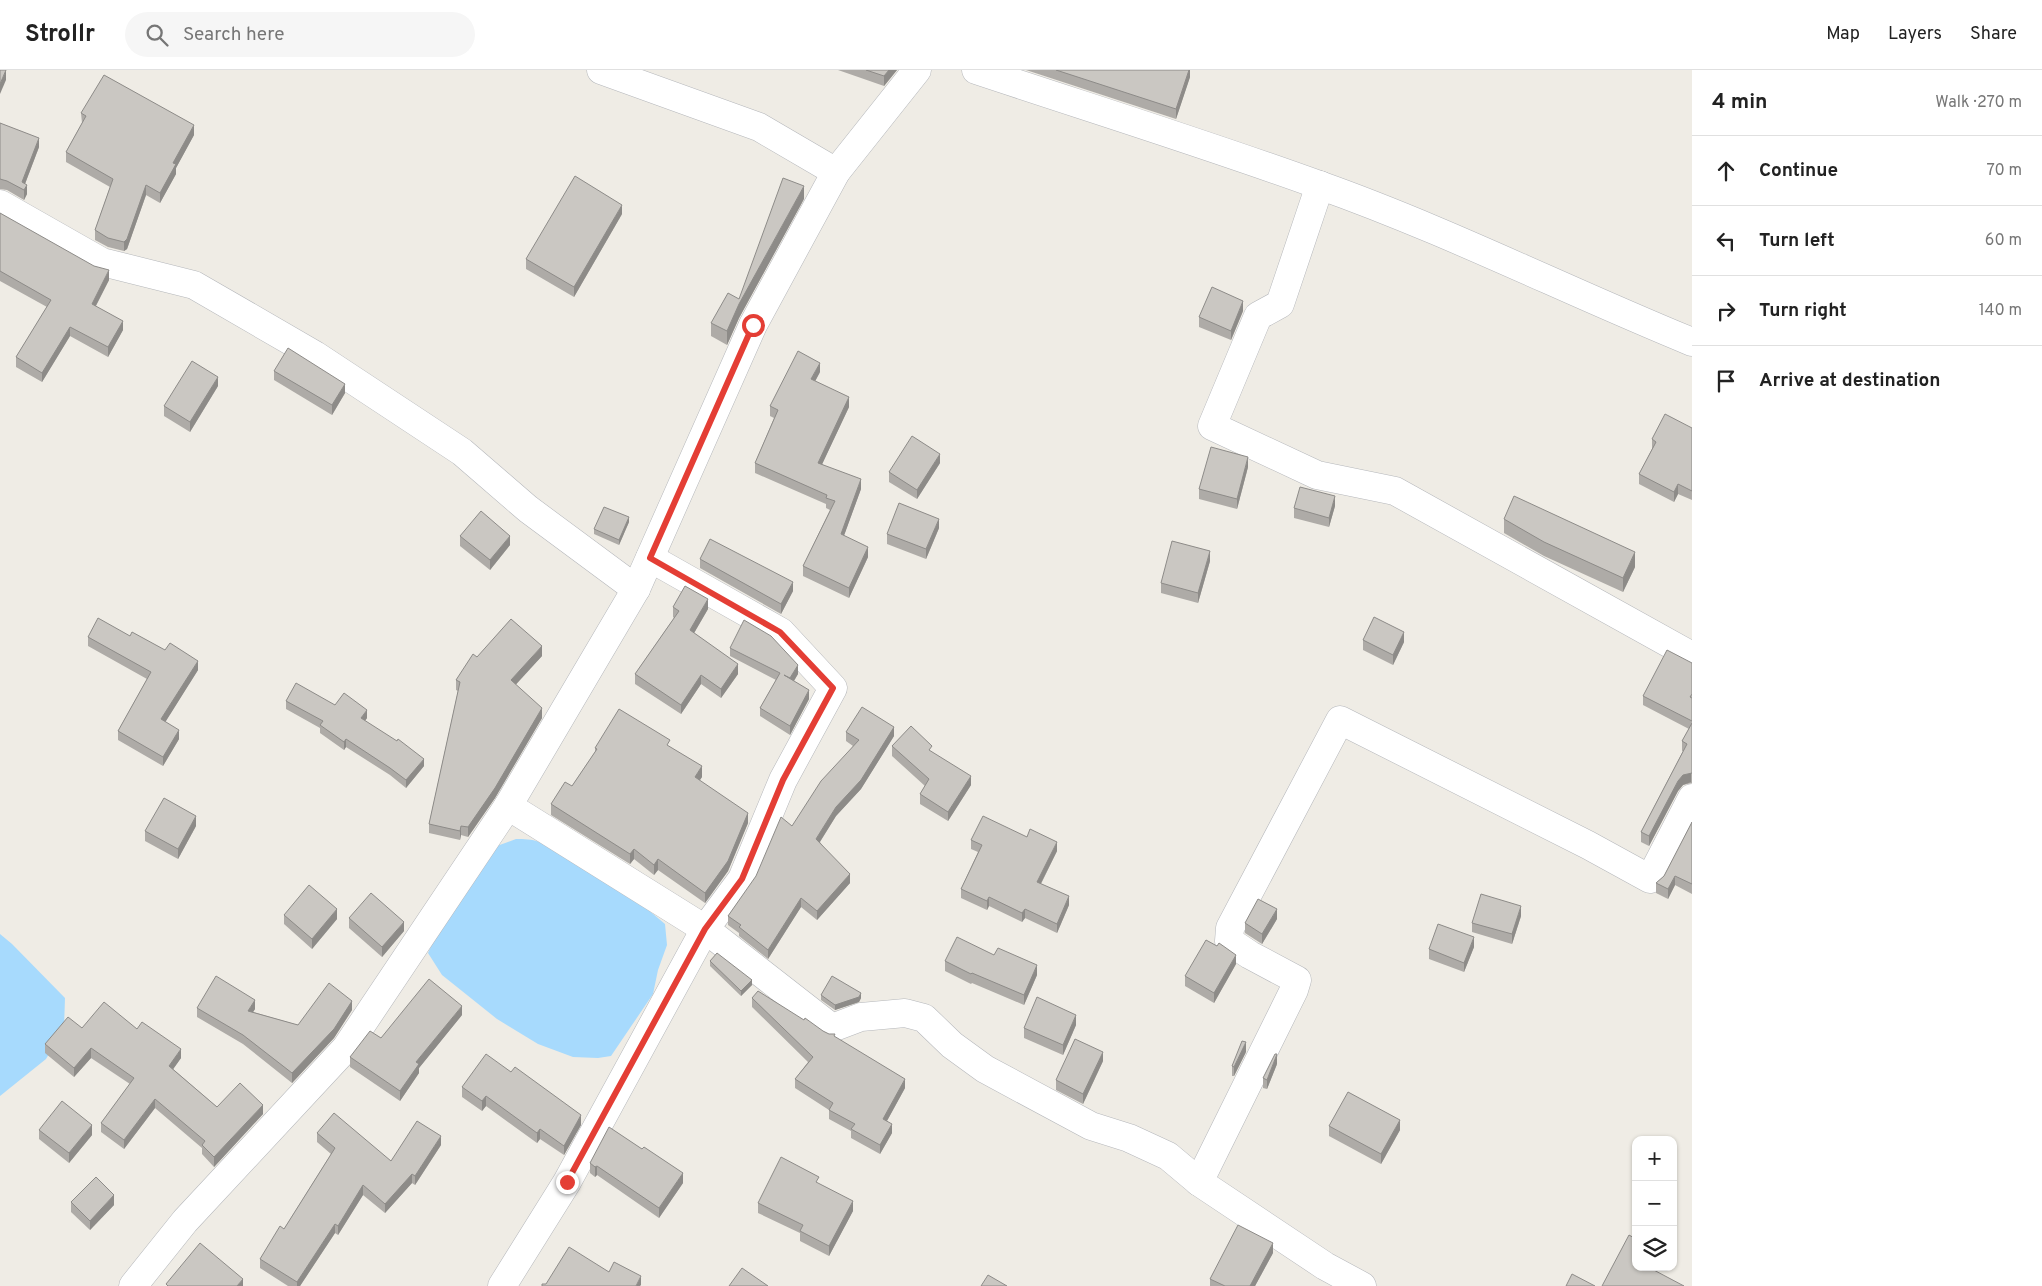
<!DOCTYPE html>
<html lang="en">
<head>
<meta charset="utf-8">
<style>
  :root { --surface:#fff; --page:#f6f6f6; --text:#222; --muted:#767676; --line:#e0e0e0 }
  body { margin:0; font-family:Overpass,sans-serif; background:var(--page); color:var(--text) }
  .controls { position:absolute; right:15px; bottom:15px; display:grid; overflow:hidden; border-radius:10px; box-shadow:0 1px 4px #0004 }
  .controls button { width:45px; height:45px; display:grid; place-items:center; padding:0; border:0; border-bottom:1px solid var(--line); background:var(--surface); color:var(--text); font:25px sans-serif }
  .stop { position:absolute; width:15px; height:15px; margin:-11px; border:4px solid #e43e35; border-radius:50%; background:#fff }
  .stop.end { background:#e43e35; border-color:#fff; box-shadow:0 1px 5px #0008 }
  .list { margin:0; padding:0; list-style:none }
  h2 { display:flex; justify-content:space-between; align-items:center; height:65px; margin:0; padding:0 20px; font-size:21px }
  h2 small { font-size:16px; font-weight:400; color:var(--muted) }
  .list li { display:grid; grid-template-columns:32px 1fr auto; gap:15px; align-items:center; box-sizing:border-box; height:70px; padding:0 20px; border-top:1px solid var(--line) }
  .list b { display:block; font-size:19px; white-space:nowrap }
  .list em { font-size:16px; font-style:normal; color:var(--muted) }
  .icon { flex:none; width:28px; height:28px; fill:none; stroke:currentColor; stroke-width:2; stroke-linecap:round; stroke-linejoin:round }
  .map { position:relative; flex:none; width:1692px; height:1216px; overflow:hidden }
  header { display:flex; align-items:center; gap:30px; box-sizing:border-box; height:70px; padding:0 25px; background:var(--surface); border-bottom:1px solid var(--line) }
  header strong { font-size:24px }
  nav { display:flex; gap:28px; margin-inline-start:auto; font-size:18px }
  .search { width:350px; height:45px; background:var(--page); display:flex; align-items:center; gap:12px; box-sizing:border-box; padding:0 18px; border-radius:28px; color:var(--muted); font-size:19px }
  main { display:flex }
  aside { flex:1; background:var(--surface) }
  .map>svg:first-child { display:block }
  .water { fill:#a7dafd }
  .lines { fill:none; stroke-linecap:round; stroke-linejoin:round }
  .minor-casing { stroke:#b5b7bb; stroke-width:29 }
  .minor { stroke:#fff; stroke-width:28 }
  .wall { fill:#aeaba7 }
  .shaded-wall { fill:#8d8b88 }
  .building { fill:#cac7c2; stroke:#8d8b88 }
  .route { stroke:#e43e35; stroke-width:6 }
</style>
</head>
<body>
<header>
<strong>Strollr</strong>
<div class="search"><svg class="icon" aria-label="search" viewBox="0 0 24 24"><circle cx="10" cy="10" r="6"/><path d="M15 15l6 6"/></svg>Search here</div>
<nav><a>Map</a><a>Layers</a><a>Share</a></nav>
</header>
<main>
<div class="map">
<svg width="1692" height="1216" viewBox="0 0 1692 1216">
  <rect width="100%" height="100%" fill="#efece5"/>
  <g class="water">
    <path d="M516,769C524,769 532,769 539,772C586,788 628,822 665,854L667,875L658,900L653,924L611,986L598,988L573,987L538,974L497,949L442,905L428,883L442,852L494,777Z"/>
    <path d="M0,864L12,874L65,928L64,958L46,989L0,1026Z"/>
  </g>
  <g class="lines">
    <g class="minor-casing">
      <g id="minor">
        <path d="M601,0L759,57L836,102"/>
        <path d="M976,0C1090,38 1206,74 1319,115C1446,160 1567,221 1692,272"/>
        <path d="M1320,115L1280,234L1258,246L1212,356L1317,405L1395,421L1692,586"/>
        <path d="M0,134L102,192L194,215L315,285L462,382L528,439L636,519"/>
        <path d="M508,736L705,859L832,958L861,947L905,943L924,948L952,975L985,999L1091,1056L1129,1068L1168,1086L1199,1112L1325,1196L1362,1216"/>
        <path d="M1199,1112L1294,920L1297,910L1250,885L1229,871L1230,858L1340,650L1588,775L1650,809L1692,728"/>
        <path d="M133,1216L185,1151L346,978L508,736L636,519L753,255L836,102L917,0"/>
        <path d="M502,1216L567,1112L705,859L742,809L783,710L833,618L781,562L650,488"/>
      </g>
    </g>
    <use href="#minor" class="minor"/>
  </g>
  <g class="wall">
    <path d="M838,0H897L884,16Z"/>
    <path d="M1026,0H1190V7L1176,49Z"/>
    <path d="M81,43L194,65L176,98V104L160,133L146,125L127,179L124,181L108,177L95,170V160L110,117L66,92V82L82,53Z"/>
    <path d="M0,53L39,77L25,114L27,124L24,130L7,120L0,119Z"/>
    <path d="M804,129L739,248L727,275L711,266V253L739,229Z"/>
    <path d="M0,143L109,210L96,236L123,260L108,287L70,266L42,312L16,297V287L47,237L0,211Z"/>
    <path d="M622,144L574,227L526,199V189Z"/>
    <path d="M1243,241L1231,270L1199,257V247Z"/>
    <path d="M274,301L345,323L332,345L274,310Z"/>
    <path d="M820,302L815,311L849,337L822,394L861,419L844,465L868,487L849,528L803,506V496L830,440L826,438V434L755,403V393L774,348L770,346V336Z"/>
    <path d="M218,316L190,362L164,346V336Z"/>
    <path d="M1692,358V430L1678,424L1674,432L1639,414V404L1652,379V369Z"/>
    <path d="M940,393L917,429L889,412V402Z"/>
    <path d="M1248,397L1237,439L1199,429V419Z"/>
    <path d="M1335,436L1329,457L1294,448V438Z"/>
    <path d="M1504,449L1635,497L1623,522L1544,486L1504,463Z"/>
    <path d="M629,452L619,475L594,464V459Z"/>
    <path d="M939,458L926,489L887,474V464Z"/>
    <path d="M460,466L510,475L490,500L460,476Z"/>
    <path d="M700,489L793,521L781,544L700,498Z"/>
    <path d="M1210,491L1198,533L1161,523V513Z"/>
    <path d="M673,537L708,539L694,563L738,604L721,628L701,614L681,644L635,614V604L674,548L673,547Z"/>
    <path d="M130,566L198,600L165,652L179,669L163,696L118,670V661L147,609L88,576V567Z"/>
    <path d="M1363,570L1404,572L1393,595L1363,580Z"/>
    <path d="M730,578L798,604L794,611L809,629L790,665L760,646V638L776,610L730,586Z"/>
    <path d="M542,586L515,614L542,648L495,728L468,767L461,765L460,770L429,763V754L458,621L456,620V610L477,587Z"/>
    <path d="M1692,593V713L1683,715L1678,721L1649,776L1641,772V762L1683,681H1682V671L1689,659L1643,635V626Z"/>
    <path d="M286,631L335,635L367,648L365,651L424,696L406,718L390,705L346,677L344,680L320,663V658L286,639Z"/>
    <path d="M846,662L894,666L861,719L836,746L820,772L850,813L817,850L801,837L768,889L739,866V863L728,855V846L853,676L846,671Z"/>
    <path d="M892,676L932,682L971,715L948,751L920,734V724L925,716L892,686Z"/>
    <path d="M670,677L702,707L699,710L748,753L728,801L705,833L658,800L654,805L634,789L630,794L551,745V734L572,716L595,682V678Z"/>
    <path d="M1692,752V824L1675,815L1668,829L1656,823V813L1664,806Z"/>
    <path d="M196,756L178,789L145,771V761Z"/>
    <path d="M971,770L1057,781L1041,814L1069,835L1057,863L1025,848L1022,852L989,836L987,840L961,828V819L978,782L971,779Z"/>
    <path d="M284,845L337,849L312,879L284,854Z"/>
    <path d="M1521,846L1512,874L1472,862V853Z"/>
    <path d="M349,848L404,861L382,887L349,858Z"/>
    <path d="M1277,849L1262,874L1245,863V853Z"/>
    <path d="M1474,877L1464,902L1429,889V879Z"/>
    <path d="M994,885L1037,905L1024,935L972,913L971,914L945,901V891Z"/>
    <path d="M710,891L752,915L741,926L710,896Z"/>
    <path d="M1236,894L1214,933L1185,916V906Z"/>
    <path d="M821,925L861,928L859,932L835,940L821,930Z"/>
    <path d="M752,928L835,967L905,1018L887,1051L892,1063L880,1084L851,1068V1061L829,1049V1040L795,1018V1009L808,992L752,937Z"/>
    <path d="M197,938L255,939L253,942L298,955L352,940L334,968L292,1013L243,974L197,947Z"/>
    <path d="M462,945L419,998V1003L400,1031L350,997V987L381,968Z"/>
    <path d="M1076,955L1063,985L1024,968V958Z"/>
    <path d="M82,958L137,959L181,988L173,999L217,1037L263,1044L214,1097L202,1084V1078L155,1038L124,1079L101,1062V1053L130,1014L91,988L74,1007L45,983V974Z"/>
    <path d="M1246,982L1234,1006H1232V996Z"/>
    <path d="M1103,991L1083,1034L1056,1020V1010Z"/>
    <path d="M1277,994L1267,1019L1263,1018V1008Z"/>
    <path d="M462,1017L581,1055L564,1085L540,1069L537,1073L486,1036L482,1041L462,1027Z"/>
    <path d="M1329,1056L1400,1060L1381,1094L1329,1066Z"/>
    <path d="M39,1060L92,1065L69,1093L39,1069Z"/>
    <path d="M317,1063L391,1091L441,1075L415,1115L412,1113L385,1143L363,1125L338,1165L335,1163L300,1216H288L260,1198V1189L284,1159L331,1084L317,1072Z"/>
    <path d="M590,1093L683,1113L659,1148L597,1105L595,1107L590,1103Z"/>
    <path d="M819,1114L853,1141L829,1186L800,1171V1163L758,1143V1133Z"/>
    <path d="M71,1132L114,1135L90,1160L71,1142Z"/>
    <path d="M1273,1183L1255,1216H1210V1209Z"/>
  </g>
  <g class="shaded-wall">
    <path d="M6,0V10L0,24V14Z"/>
    <path d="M889,0H897L884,16V6Z"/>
    <path d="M1189,0H1190V7L1176,49V39Z"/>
    <path d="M194,55V65L176,98V104L160,133V123L173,93Z"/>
    <path d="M39,68V77L23,119L22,112Z"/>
    <path d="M27,115V124L24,130V120Z"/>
    <path d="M146,115V125L127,179L124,181V172Z"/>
    <path d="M804,116V129L739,248L727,275V261L739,234Z"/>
    <path d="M622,135V144L574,227V217Z"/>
    <path d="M109,200V210L92,243V234Z"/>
    <path d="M1243,231V241L1231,270V261Z"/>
    <path d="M123,251V260L108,287V277Z"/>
    <path d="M70,257V266L42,312V303Z"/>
    <path d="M820,293V302L811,319V309Z"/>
    <path d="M218,307V316L190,362V352Z"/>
    <path d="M345,314V323L332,345V335Z"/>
    <path d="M849,327V337L818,403V393Z"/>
    <path d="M940,384V393L917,429V420Z"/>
    <path d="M1248,387V397L1237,439V429Z"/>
    <path d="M861,409V419L841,474V464Z"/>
    <path d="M1678,414V424L1674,432V422Z"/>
    <path d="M1335,426V436L1329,457V448Z"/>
    <path d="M629,447V452L619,475V470Z"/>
    <path d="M939,449V458L926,489V479Z"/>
    <path d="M510,466V475L490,500V490Z"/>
    <path d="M868,477V487L849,528V518Z"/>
    <path d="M1210,481V491L1198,533V523Z"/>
    <path d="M1635,482V497L1623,522V508Z"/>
    <path d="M793,512V521L781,544V534Z"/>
    <path d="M708,529V539L690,570V560Z"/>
    <path d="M1404,562V572L1393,595V585Z"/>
    <path d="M542,576V586L511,620V610Z"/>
    <path d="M198,591V600L161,659V649Z"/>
    <path d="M738,594V604L721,628V619Z"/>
    <path d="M798,595V604L790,617V608Z"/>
    <path d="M701,605V614L681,644V635Z"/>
    <path d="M809,620V629L790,665V656Z"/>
    <path d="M542,638V648L495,728L468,767V757Z"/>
    <path d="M367,640V648L361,656V648Z"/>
    <path d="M894,657V666L861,719L836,746L816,778V769L836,737Z"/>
    <path d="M179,660V669L163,696V687Z"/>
    <path d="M346,669V677L344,680V672Z"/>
    <path d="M424,689V696L406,718V710Z"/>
    <path d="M702,696V707L695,718V707Z"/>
    <path d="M1691,703V712L1683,715L1678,721L1649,776V766L1678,711L1683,705Z"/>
    <path d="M971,706V715L948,751V742Z"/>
    <path d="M748,743V753L728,801L705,833V823Z"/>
    <path d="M196,746V756L178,789V779Z"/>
    <path d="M461,756V765L460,770V761Z"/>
    <path d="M1057,772V781L1037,821V812Z"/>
    <path d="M634,779V789L630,794V784Z"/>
    <path d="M658,789V800L654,805V795Z"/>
    <path d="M850,804V813L817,850V841Z"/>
    <path d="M1675,806V815L1668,829V819Z"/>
    <path d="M1069,826V835L1057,863V854Z"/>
    <path d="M989,827V836L987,840V831Z"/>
    <path d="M801,828V837L768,889V880Z"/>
    <path d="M1521,836V846L1512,874V864Z"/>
    <path d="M337,839V849L312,879V869Z"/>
    <path d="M1025,839V848L1022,852V843Z"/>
    <path d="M1277,839V849L1262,874V864Z"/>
    <path d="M404,852V861L382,887V877Z"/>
    <path d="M1474,867V877L1464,902V893Z"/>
    <path d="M1236,885V894L1214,933V923Z"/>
    <path d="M1037,895V905L1024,935V925Z"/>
    <path d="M752,910V915L741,926V921Z"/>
    <path d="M861,923V928L859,932L835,940V935Z"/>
    <path d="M255,930V939L248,950V941Z"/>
    <path d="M352,931V940L334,968L292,1013V1003Z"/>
    <path d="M462,936V945L419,998V1003L400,1031V1021L416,992Z"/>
    <path d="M1076,945V955L1063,985V975Z"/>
    <path d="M1246,972V982L1234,1006V997Z"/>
    <path d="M91,978V988L74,1007V998Z"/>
    <path d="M181,979V988L169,1005V996Z"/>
    <path d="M1103,982V991L1083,1034V1024Z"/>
    <path d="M1277,984V994L1267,1019V1010Z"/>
    <path d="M905,1009V1018L883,1058V1049Z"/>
    <path d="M486,1026V1036L482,1041V1031Z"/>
    <path d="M155,1029V1038L124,1079V1070Z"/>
    <path d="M263,1035V1044L214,1097V1087Z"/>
    <path d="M581,1045V1055L564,1085V1076Z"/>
    <path d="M1400,1050V1060L1381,1094V1084Z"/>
    <path d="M892,1054V1063L880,1084V1075Z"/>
    <path d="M92,1055V1065L69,1093V1083Z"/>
    <path d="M540,1059V1069L537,1073V1063Z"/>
    <path d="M441,1066V1075L415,1115V1106Z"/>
    <path d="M597,1096V1105L595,1107V1097Z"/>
    <path d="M683,1103V1113L659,1148V1138Z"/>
    <path d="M412,1104V1113L385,1143V1134Z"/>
    <path d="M363,1115V1125L338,1165V1156Z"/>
    <path d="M114,1125V1135L90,1160V1151Z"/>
    <path d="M853,1131V1141L829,1186V1176Z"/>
    <path d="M335,1154V1163L300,1216H297V1212Z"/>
    <path d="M1273,1173V1183L1255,1216H1250Z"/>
    <path d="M641,1206V1215L640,1216H636Z"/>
    <path d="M243,1209V1216H237Z"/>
  </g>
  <g class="building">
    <path d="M0,0H6L0,14Z"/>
    <path d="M866,0H889L884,6Z"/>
    <path d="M1056,0H1189L1176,39Z"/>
    <path d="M104,5L194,55L173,93L176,94L160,123L146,115L127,169L124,172L108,168L95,160L113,109L66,82L86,46L81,43Z"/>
    <path d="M0,53L39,68L22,112L27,115L24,120L7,111L0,109Z"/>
    <path d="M575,106L622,135L574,217L526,189Z"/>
    <path d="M783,108L804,116L739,234L727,261L711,253L728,223L739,229Z"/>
    <path d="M0,143L94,196L109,200L92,234L123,251L108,277L70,257L42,303L16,287L51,230L0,201Z"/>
    <path d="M1212,217L1243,231L1231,261L1199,247Z"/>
    <path d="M288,278L345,314L332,335L274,301Z"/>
    <path d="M798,281L820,293L811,309L849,327L818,393L861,409L841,464L868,477L849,518L803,496L835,431L826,428L827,425L755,393L778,340L770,336Z"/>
    <path d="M192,291L218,307L190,352L164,336Z"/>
    <path d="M1665,344L1692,358V421L1678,414L1674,422L1639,404L1656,372L1652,369Z"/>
    <path d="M912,366L940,384L917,420L889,402Z"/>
    <path d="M1211,377L1248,387L1237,429L1199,419Z"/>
    <path d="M1300,417L1335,426L1329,448L1294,438Z"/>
    <path d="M1514,426L1635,482L1623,508L1544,472L1504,449Z"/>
    <path d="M899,433L939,449L926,479L887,464Z"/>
    <path d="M604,437L629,447L619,470L594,459Z"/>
    <path d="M481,441L510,466L490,490L460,466Z"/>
    <path d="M710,469L793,512L781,534L700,489Z"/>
    <path d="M1172,471L1210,481L1198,523L1161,513Z"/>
    <path d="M685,516L708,529L690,560L738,594L721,619L701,605L681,635L635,604L679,541L673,537Z"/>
    <path d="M1374,547L1404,562L1393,585L1363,570Z"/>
    <path d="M98,548L130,566L132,562L165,580L170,573L198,591L161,649L179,660L163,687L118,661L151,602L88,567Z"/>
    <path d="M511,549L542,576L511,610L542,638L495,718L468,757L461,756L460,761L429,754L460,612L456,610L473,584L477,587Z"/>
    <path d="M744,550L771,566L798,595L790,608L784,605L809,620L790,656L760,638L780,603L730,578Z"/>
    <path d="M1667,580L1692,593V624L1690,627L1692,628V651L1643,626Z"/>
    <path d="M296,613L335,635L344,623L367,640L361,648L397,671L398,669L424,689L406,710L390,698L346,669L344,672L320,655L323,651L286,631Z"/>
    <path d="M862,637L894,657L861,710L836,737L816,769L850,804L817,841L801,828L768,880L739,857L741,855L728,846L756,806L781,747L792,756L821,711L859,670L846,662Z"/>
    <path d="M619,639L670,670L667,675L702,696L695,707L748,743L728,791L705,823L658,789L654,795L634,779L630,784L551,734L565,712L572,716L597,679L595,678Z"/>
    <path d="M1692,653V703L1683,705L1678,711L1649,766L1641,762L1687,674L1682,671Z"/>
    <path d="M911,656L932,676L929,680L971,706L948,742L920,724L929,709L892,676Z"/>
    <path d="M164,728L196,746L178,779L145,761Z"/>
    <path d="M983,746L1027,767L1030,759L1057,772L1037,812L1069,826L1057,854L1025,839L1022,843L989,827L987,831L961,819L982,775L971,770Z"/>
    <path d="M1692,752V814L1675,806L1668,819L1656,813L1664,806Z"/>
    <path d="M309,815L337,839L312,869L284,845Z"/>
    <path d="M371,823L404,852L382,877L349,848Z"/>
    <path d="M1481,824L1521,836L1512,864L1472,853Z"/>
    <path d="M1258,829L1277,839L1262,864L1245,853Z"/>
    <path d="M1438,854L1474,867L1464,893L1429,879Z"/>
    <path d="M957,867L994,885L998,878L1037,895L1024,925L972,903L971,904L945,891Z"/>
    <path d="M1206,870L1217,876L1219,873L1236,885L1214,923L1185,906Z"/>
    <path d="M717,883L752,910L741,921L710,891Z"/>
    <path d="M216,906L255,930L248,941L298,955L329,913L352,931L334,959L292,1003L243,965L197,938Z"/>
    <path d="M832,906L861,923L859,927L835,935L821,925Z"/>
    <path d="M429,909L462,936L416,992L419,994L400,1021L350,987L370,961L381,968Z"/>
    <path d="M758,921L804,950L805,948L823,961L829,964H835L834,966L905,1009L883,1049L892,1054L880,1075L851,1059L855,1054L829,1040L833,1033L795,1009L813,987L752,928Z"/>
    <path d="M1037,927L1076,945L1063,975L1024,958Z"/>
    <path d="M104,932L137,959L142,952L181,979L169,996L217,1037L240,1013L263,1035L214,1087L202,1075L205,1071L155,1029L124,1070L101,1053L134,1008L91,978L74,998L45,974L68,947L82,958Z"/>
    <path d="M1075,969L1103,982L1083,1024L1056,1010Z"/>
    <path d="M1242,971L1246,972L1234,997L1232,996Z"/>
    <path d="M486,984L511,1002L515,997L581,1045L564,1076L540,1059L537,1063L486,1026L482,1031L462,1017Z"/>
    <path d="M1275,984H1277L1267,1010L1263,1008Z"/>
    <path d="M1348,1022L1400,1050L1381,1084L1329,1056Z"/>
    <path d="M62,1031L92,1055L69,1083L39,1060Z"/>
    <path d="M334,1043L391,1091L417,1051L441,1066L415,1106L412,1104L385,1134L363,1115L338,1156L335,1154L297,1212L260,1189L280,1156L284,1159L335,1078L317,1063Z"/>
    <path d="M609,1057L642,1079L644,1077L683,1103L659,1138L597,1096L595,1097L590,1093Z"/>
    <path d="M781,1087L819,1107L816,1112L853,1131L829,1176L800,1161L803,1155L758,1133Z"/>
    <path d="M96,1107L114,1125L90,1151L71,1132Z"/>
    <path d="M1238,1155L1273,1173L1250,1216H1225L1210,1209Z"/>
    <path d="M1629,1165L1636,1169V1197H1650V1198L1684,1216H1602Z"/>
    <path d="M200,1173L243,1209L237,1216H168L166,1214Z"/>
    <path d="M569,1177L609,1202L614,1192L641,1206L636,1216H542V1214H546Z"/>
    <path d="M742,1198L768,1216H729Z"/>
    <path d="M1572,1204L1595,1216H1566Z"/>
    <path d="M988,1205L1007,1216H981Z"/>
  </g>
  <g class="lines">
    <path class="route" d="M567,1112L705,859L742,809L783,710L833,618L780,562L650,488L753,255"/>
  </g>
</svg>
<div class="controls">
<button>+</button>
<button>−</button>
<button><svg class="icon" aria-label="layers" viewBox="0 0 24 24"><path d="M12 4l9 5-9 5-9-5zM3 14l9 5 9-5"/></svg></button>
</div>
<div class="stop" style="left:753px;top:255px"></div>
<div class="stop end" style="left:567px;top:1112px"></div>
</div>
<aside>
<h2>4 min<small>Walk · 270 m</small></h2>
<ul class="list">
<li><svg class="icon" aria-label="ahead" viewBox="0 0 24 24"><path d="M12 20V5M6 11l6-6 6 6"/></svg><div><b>Continue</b></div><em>70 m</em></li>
<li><svg class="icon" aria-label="left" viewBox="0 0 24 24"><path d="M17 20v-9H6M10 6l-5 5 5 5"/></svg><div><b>Turn left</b></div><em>60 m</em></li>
<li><svg class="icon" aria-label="right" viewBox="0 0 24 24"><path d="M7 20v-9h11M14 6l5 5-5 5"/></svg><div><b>Turn right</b></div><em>140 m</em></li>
<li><svg class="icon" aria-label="arrive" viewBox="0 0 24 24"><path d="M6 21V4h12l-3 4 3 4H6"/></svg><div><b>Arrive at destination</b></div></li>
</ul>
</aside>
</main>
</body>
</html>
